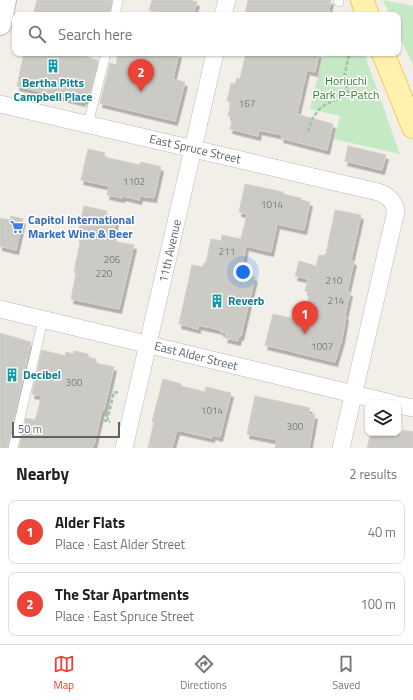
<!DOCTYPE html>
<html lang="en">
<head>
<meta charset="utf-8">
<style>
  :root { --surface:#fff; --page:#f2f2f2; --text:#202124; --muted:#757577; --line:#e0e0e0; --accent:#ea4335 }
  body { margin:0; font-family:"Titillium Web",sans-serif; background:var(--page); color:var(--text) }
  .controls { position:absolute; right:12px; bottom:12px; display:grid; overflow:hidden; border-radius:8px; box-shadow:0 1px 3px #0004 }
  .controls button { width:36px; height:36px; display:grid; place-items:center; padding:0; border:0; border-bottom:1px solid var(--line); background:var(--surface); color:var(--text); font:20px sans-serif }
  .scale { position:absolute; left:12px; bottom:10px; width:108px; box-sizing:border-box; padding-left:4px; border:2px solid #5f6368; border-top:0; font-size:11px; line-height:14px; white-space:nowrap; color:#5f6368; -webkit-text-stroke:3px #fff; paint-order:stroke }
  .you { position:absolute; left:243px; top:272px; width:14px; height:14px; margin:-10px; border:3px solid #fff; border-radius:50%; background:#1a73e8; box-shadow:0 0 0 6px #1a73e833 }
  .badge { display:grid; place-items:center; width:26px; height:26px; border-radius:50%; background:var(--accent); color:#fff; font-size:13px; font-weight:700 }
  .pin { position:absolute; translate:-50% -33px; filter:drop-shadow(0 1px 2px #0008) }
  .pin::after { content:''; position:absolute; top:21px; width:14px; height:12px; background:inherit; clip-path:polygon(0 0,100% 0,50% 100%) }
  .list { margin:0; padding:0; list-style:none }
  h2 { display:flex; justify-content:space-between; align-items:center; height:52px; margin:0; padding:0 16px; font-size:17px }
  h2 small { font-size:13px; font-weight:400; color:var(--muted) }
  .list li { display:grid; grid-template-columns:26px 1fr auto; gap:12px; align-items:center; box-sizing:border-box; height:64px; margin:0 8px 8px; padding:0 8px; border:1px solid var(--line); border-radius:8px }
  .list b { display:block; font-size:15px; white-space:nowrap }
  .list p { margin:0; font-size:13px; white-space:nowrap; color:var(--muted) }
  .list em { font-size:13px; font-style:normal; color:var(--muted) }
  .icon { flex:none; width:22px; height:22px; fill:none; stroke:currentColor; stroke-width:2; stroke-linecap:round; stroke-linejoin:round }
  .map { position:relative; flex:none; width:413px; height:448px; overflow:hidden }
  .search { position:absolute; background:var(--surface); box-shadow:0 1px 3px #0004; left:12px; right:12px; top:12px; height:44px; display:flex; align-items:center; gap:10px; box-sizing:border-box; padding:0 14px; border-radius:8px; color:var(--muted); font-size:15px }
  .sheet { height:196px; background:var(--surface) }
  nav { display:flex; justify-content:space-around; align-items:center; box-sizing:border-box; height:56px; border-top:1px solid var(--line); background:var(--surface); font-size:11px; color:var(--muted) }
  nav a { display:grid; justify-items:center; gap:2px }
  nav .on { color:var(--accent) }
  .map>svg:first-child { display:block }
  .green { fill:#c5e8c5 }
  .building { fill:#cccac5; stroke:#d6d1c6; filter:url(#shadow) }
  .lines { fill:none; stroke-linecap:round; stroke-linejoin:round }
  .lane-casing { stroke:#b5b8bc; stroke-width:10 }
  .street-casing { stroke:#b5b8bc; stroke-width:18 }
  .secondary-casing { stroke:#b6babf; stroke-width:24 }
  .primary-casing { stroke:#f2c960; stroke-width:24 }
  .path { stroke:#9cc7a9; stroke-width:2.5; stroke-dasharray:4 2; stroke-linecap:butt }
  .lane { stroke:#fff; stroke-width:9 }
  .street { stroke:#fff; stroke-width:17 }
  .secondary { stroke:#fff; stroke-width:22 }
  .primary { stroke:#fff2af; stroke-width:22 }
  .labels { text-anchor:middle; stroke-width:3; stroke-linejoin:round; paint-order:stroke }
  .number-label { font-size:10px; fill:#7a7d7f }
  .park-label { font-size:12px; fill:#348238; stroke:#fff }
  .culture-label { font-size:12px; font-weight:bold; fill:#0d838f; stroke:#fff; text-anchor:start }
  .street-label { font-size:12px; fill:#5f6368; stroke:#fff }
  .shop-label { font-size:12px; font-weight:bold; fill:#366cbe; stroke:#fff; text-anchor:start }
</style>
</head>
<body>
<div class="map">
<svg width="413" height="448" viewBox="0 0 413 448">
  <defs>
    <filter id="shadow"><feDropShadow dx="2.5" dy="4.5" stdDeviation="0" flood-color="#0004"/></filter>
  </defs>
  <rect width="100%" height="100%" fill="#f1efe8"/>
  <g class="green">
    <path d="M383,0L413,6V65L398,33V15H390Z"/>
    <path d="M324,53H364L400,154L334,139L340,116L310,109Z"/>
  </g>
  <g class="building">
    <path d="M37,0H112L109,15H33Z"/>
    <path d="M152,0H190L197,2L193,15H154L155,12L149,10Z"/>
    <path d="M248,0H331L328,15H245Z"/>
    <path d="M24,53H88L87,58L98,60L88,100L83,99V102L17,86Z"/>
    <path d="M118,53H179L173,79L185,82L175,121L100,103L110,63L116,65Z"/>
    <path d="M246,53H319L315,72L307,70L297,114L333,124L327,150L281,138L282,135L259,130L258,136L230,129L233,117L228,116L231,102L227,101L231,83L235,84L237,78L240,79Z"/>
    <path d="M348,146L386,155L382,170L345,161Z"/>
    <path d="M88,149L105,153L104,157L140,165L141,162L161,167L154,198L140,196L139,200L123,196L122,198L107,195L109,186L81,180Z"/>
    <path d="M245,184L283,192V194L301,198V200L310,202L304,230L277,224L271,252L246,246L241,271L247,273L246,275L255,277L241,336H239L238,341L225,338L227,333L221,332V330L198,325V329L179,324L192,265L203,267L204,263H206L211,239L221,241L222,235L241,239L247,214L239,212Z"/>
    <path d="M84,206L107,211L106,217L116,220L112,241L134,245L119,309L71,299L76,273L74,272L81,238L77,237Z"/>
    <path d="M335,210L361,215L351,260L354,261L347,292H350L345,315L346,316L342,339L335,362L265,345L273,314L303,321L310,293L305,291L308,279L295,276L299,261L316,266L319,255L324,256L325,254H326Z"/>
    <path d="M11,216L23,219L16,250L0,246V218L10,220Z"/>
    <path d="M0,333L31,342L7,448H0Z"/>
    <path d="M42,350L65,356L66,352L74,354V351L88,354V357L96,359V363L114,367L104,410H102L94,445H93L92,448H19L26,418L35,420L42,396L32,394Z"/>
    <path d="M163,379L181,384V386L205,392L206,387L231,393L220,437L213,435L212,438L177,430L172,448H148L154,422H152Z"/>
    <path d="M255,396L310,408L308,414L315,415L309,448H275L277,440L247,434Z"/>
    <path d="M403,430L413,432V448H367L371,433H402Z"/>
  </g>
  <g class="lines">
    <g class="lane-casing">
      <g id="lane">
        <path d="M338,0L339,2"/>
        <path d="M115,15L118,0"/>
        <path d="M88,124L106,53"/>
        <path d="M13,448L43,320"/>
      </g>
    </g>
    <g class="street-casing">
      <g id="street">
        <path d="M223,15L227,0"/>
        <path d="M0,104L378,192C387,195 394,201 396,211L341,448"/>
        <path d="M0,309L391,403"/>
        <path d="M398,405L413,408"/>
        <path d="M124,448L215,53"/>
      </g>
    </g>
    <g class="secondary-casing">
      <path id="secondary" d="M0,24L5,0"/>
    </g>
    <g class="primary-casing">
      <g id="primary">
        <path d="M362,0L368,15"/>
        <path d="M383,53L413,127"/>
      </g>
    </g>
    <g class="path">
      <path d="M308,132C315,105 326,104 349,95L344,79L349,53"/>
      <path d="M104,415L110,416"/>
      <path d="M103,420L110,422"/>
      <path d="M107,421L114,392L119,393"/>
    </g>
    <use href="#lane" class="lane"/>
    <use href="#street" class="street"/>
    <use href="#secondary" class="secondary"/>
    <use href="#primary" class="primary"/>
  </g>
  <defs>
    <g id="building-bare" transform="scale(1.08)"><path d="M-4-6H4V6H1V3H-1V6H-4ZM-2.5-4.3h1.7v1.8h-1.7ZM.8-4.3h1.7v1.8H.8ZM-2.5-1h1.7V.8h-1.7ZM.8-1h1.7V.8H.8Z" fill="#0f9aa8" stroke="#fff" stroke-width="2.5" paint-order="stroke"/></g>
    <g id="supermarket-bare" transform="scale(1.08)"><path d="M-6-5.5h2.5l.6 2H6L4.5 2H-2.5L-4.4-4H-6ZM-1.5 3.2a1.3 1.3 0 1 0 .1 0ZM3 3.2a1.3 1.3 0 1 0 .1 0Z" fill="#3f7fe0" stroke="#fff" stroke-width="2.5" paint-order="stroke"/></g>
  </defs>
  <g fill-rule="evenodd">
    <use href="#building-bare" x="53" y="66"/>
    <use href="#supermarket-bare" x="17" y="227"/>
    <use href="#building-bare" x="217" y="301"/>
    <use href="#building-bare" x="12" y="375"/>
  </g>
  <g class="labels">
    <g class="number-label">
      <text x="247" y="107">167</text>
      <text x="134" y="185">1102</text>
      <text x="272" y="208">1014</text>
      <text x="227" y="255">211</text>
      <text x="112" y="263">206</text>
      <text x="104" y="277">220</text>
      <text x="334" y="284">210</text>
      <text x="336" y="304">214</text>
      <text x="322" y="350">1007</text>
      <text x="74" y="386">300</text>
      <text x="212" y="414">1014</text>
      <text x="295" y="430">300</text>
    </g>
    <g class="park-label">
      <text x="346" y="85">Horiuchi<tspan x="346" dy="14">Park P-Patch</tspan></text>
    </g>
    <g class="culture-label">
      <text x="53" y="87" text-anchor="middle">Bertha Pitts<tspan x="53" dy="14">Campbell Place</tspan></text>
      <text x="228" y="305">Reverb</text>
      <text x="23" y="379">Decibel</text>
    </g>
    <g class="street-label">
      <text transform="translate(195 149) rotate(13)" y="4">East Spruce Street</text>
      <text transform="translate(170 251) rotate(-77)" y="4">11th Avenue</text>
      <text transform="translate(196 356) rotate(14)" y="4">East Alder Street</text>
    </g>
    <g class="shop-label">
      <text x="28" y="224">Capitol International<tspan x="28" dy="14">Market Wine &amp; Beer</tspan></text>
    </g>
  </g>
</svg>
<div class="controls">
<button><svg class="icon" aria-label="layers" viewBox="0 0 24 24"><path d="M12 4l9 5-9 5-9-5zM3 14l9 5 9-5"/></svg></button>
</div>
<div class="scale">50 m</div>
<div class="you"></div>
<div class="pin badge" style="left:305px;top:334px">1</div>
<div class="pin badge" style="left:141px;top:92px">2</div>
<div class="search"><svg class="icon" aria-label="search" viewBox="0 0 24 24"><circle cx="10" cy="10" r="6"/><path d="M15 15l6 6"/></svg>Search here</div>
</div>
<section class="sheet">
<h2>Nearby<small>2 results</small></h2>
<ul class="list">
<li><span class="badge">1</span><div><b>Alder Flats</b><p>Place · East Alder Street</p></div><em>40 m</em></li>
<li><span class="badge">2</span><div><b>The Star Apartments</b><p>Place · East Spruce Street</p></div><em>100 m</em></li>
</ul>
</section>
<nav>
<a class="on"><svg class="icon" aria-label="map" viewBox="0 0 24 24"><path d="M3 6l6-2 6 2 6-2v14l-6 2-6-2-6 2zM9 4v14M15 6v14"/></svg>Map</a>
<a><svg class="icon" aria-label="directions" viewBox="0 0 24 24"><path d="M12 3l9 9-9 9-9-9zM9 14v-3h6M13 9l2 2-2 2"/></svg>Directions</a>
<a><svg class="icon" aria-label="saved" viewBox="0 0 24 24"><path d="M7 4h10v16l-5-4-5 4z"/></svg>Saved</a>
</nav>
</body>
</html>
